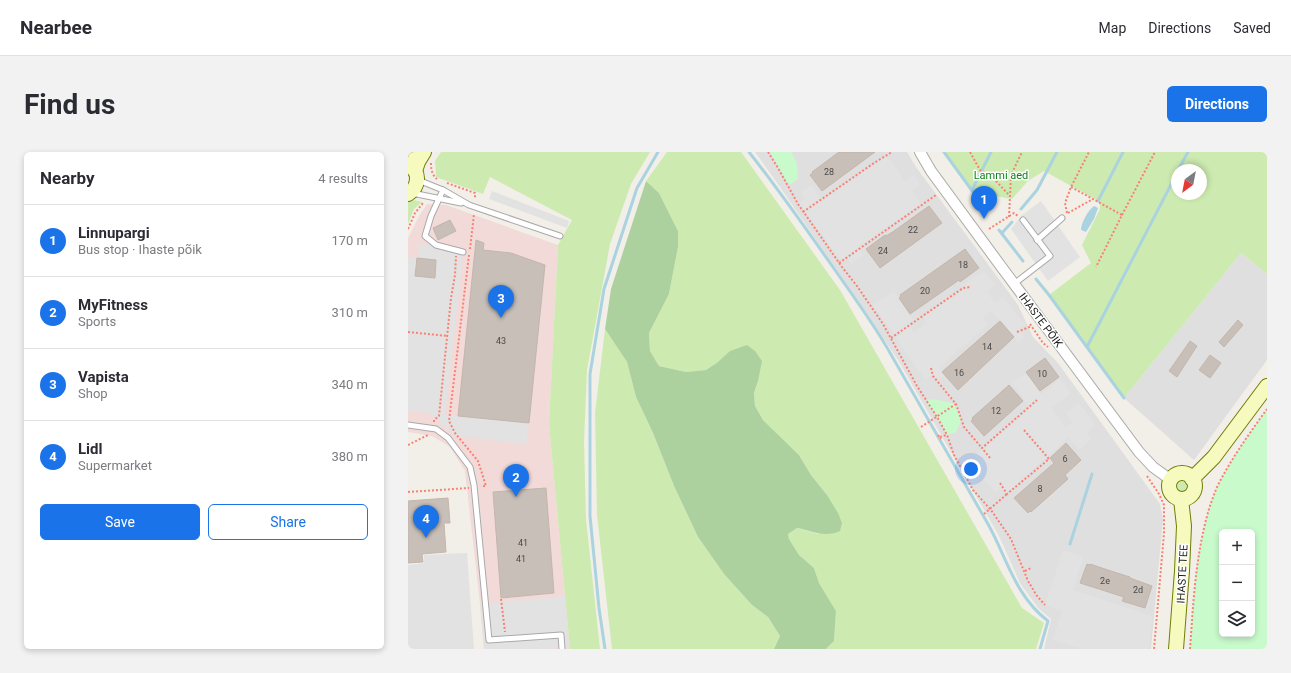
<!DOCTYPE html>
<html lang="en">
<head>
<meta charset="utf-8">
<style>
  :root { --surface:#fff; --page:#f2f2f3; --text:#2b2b33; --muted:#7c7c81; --line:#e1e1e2; --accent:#1a73e8 }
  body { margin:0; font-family:Roboto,sans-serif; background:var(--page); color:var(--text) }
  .controls { position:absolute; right:12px; bottom:12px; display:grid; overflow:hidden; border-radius:6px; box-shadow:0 2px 6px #0003 }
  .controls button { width:36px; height:36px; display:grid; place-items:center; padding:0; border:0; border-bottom:1px solid var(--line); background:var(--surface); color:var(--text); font:20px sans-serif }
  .compass { position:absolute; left:763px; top:12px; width:36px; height:36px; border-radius:50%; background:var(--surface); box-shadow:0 2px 6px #0003; rotate:212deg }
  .you { position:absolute; left:563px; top:317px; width:14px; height:14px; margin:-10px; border:3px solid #fff; border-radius:50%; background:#1a73e8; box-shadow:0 0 0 6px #1a73e833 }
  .badge { display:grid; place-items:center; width:26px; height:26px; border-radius:50%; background:var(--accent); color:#fff; font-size:13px; font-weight:700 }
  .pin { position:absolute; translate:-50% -33px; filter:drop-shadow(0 1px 2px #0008) }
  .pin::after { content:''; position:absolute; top:21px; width:14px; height:12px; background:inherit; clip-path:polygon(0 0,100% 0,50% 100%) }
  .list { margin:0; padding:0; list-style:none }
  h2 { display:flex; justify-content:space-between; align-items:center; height:52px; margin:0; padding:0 16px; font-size:17px }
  h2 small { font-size:13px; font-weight:400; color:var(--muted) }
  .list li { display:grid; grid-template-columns:26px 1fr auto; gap:12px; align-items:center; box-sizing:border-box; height:72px; padding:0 16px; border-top:1px solid var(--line) }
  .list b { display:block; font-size:15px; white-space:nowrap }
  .list p { margin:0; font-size:13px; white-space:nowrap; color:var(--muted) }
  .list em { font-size:13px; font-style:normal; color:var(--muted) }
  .actions { display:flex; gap:8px; padding:12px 16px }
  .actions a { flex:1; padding:9px 0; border:1px solid var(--accent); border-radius:6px; text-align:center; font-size:14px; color:var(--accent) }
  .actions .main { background:var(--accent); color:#fff }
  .icon { flex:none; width:22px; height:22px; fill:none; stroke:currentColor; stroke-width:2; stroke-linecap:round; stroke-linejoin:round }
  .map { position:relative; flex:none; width:859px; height:497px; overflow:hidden; border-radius:6px }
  header { display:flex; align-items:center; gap:24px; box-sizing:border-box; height:56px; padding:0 20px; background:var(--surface); border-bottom:1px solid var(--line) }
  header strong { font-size:19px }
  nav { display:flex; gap:22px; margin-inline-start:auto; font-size:14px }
  .intro { display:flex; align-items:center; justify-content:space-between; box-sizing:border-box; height:96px; padding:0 24px }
  h1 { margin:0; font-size:28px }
  .button { padding:10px 18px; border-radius:6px; background:var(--accent); color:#fff; font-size:14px; font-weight:700 }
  main { display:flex; gap:24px; padding:0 24px }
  aside { flex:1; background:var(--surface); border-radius:6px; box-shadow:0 2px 6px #0003 }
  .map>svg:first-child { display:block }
  .residential { fill:#e0dfdf }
  .commercial { fill:#f2dad9 }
  .grass { fill:#cdebb0; fill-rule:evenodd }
  .forest { fill:#add19e }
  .park { fill:#c8facc; fill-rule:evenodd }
  .parking { fill:#e2e2e2 }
  .water { fill:#aad3df }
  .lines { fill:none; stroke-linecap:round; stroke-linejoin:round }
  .stream { stroke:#aad3df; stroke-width:3 }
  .building { fill:#c7bfb8; stroke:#c4b6ab }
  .lane-casing { stroke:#a9a9a9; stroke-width:7 }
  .street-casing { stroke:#a9a9a9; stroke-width:12 }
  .secondary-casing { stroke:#707d05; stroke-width:16 }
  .path { stroke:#fa8072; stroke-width:2; stroke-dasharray:2 2; stroke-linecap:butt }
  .lane { stroke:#fff; stroke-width:5 }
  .street { stroke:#fff; stroke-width:10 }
  .secondary { stroke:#f7fabf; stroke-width:14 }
  .labels { text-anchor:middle; stroke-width:3; stroke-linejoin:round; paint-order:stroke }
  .number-label { font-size:9px; fill:#4b4948 }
  .park-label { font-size:11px; fill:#0c8416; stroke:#fff }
  .street-label { font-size:11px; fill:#222; stroke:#fff }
</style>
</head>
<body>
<header>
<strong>Nearbee</strong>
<nav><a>Map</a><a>Directions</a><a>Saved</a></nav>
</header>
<div class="intro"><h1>Find us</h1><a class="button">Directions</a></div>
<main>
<aside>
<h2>Nearby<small>4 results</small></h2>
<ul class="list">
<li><span class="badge">1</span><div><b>Linnupargi</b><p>Bus stop · Ihaste põik</p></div><em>170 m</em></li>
<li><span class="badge">2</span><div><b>MyFitness</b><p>Sports</p></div><em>310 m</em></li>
<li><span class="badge">3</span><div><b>Vapista</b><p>Shop</p></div><em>340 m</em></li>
<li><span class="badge">4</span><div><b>Lidl</b><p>Supermarket</p></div><em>380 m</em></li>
</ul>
<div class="actions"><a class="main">Save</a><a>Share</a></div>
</aside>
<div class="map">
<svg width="859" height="497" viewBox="0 0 859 497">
  <rect width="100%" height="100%" fill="#f2efe9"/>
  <g class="residential">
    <path d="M347,0H499L508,15L610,153L625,185L650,211L752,352L755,367L743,497H636L643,467L630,456L612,431L591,384L490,208L374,38Z"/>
    <path d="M833,101L859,122V208L786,308L716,246Z"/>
  </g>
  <path class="commercial" d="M19,52L38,53L150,93L141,272L162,497H76L72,452L57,319L42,295L24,284L0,280V86L11,64Z"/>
  <g class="grass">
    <path d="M33,0H242L223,32L202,92L179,218L176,290L178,367L192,497H162L141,272L150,93L164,68L82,25L75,42L28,25L27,9Z"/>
    <path d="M259,0H333L432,138L614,456L636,471L628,497H418L426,489L428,459L411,431L406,416L391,403L381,387L380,382L389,376L410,382L419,343L403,323L391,303L355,268L347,254L346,241L350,229L310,210L298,218L278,220L251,214L242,199L241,181L261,142L270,95V79L251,41L238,29Z"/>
    <path d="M536,0H859V122L833,101L716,246L641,143L683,111L674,93L692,57V50L636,19L620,29L604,47L571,41L564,38ZM769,18H793V42H769Z"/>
    <path d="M6,48L14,50L6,57L0,72V50Z"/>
    <path d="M197,177L219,210L228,245L245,281L266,334L290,385L316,422L344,453L360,465L372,484L366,497H204L189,363L187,261Z"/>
    <circle cx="773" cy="334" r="9"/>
  </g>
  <path class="forest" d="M238,29L251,41L270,79V95L261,142L241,181L242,199L251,214L278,220L298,218L310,210L322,199L339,193L347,199L354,209L350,229L346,241L347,254L355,268L391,303L403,323L419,343L430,361L434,371L432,379C417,386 404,379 389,376L380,382L381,387L391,403L406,416L411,431L428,459L426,489L418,497H366L372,484L360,465L344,453L316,422L290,385L266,334L245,281L228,245L219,210L197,177L203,137Z"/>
  <g class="park">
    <path d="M362,0H383L389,11L390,27L383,32H380Z"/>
    <path d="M521,247L530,248L548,252L553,269L548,280L539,283L529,265L519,251Z"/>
    <path d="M859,257V497H782C785,455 787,413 797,372C800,359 804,347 809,335C823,307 841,282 859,257ZM814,380H844V482H814Z"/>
  </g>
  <g class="parking">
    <path d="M479,3L497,29L506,23L512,33L504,39L513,52L450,95L456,103L443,112L438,105L432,108L391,51L397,46L393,40L404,33L414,49Z"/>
    <path d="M84,39L161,69L159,76L81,47Z"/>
    <path d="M633,49L672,105L640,129L603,77L613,64Z"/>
    <path d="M11,92L55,100L37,263L121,271L118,292L48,284L21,261L0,259V105L10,106Z"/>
    <path d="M576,119L588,133L579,140L587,151L595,145L617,173L611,178L617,185L611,191L583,159L575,166L580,172L531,216L536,224L530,229L525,223L517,228L488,186L494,182L491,178L486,182L465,153L486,139L505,168L500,172L506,181L519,171L515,165L557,137L555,133Z"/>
    <path d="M618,221L633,242L652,227L663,242L643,256L658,275L665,270L658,261L671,251L687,273L681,278L682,279L679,282L683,287L672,298L660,286L598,342L593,336L588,341L565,315L570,310L566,305L622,256L604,231Z"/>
    <path d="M655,398L675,405L665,438L744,464L741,497H674L645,488L654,459L637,453Z"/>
    <path d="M59,401L66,497H0V413L16,411V403Z"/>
    <path d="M157,444L161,495L141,497H76L72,452Z"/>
  </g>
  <path class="water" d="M686,54L690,56L686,67L678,80L673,78C673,71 680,58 686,54Z"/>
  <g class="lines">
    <g class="stream">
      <path d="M341,0C371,38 399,78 427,118C445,144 465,171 481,199C514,256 547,314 580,372C599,406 607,444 640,469L632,497"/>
      <path d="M536,0L578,58"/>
      <path d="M770,18L780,0"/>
      <path d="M564,38L583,0"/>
      <path d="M690,49L715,0"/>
      <path d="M613,57L629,38L649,0"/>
      <path d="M591,78L615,109"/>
      <path d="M594,81L604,70"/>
      <path d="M628,127L641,143L716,246"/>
      <path d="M679,195L769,21"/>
      <path d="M662,392L684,322"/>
      <path d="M197,497L191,456L182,364V222L196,137L229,36L250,0"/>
    </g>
  </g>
  <g class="building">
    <path d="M431,0H467L414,39L402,23L405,21L404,20Z"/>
    <path d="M521,54L534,71L472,116L458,97L477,83L478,84L486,79Z"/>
    <path d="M42,68L48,79L30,88L25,76Z"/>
    <path d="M68,88L76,91L75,98L103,101L137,113L121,271L50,264Z"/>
    <path d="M557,97L571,116L552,130L551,128L502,162L491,146L493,144L492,143Z"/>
    <path d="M9,106L28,108L27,126L7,124Z"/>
    <path d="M830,168L835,173L816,195L811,190Z"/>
    <path d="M592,169L606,185L550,238L534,220Z"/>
    <path d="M782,189L789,194L769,225L761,219Z"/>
    <path d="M802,203L813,211L802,226L791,218Z"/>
    <path d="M637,206L651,225L632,239L618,220Z"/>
    <path d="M601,233L615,249L576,284L563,269L565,267L564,266Z"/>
    <path d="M658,291L673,308L657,323L660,327L623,360L622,359L620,361L606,346L646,311L642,306Z"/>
    <path d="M138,336L146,441L93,446L85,340Z"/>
    <path d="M40,346L42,371H36L38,400L14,402L15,410L0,411V349Z"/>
    <path d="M679,412L681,413L682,412L709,421L722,425V426L744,434L737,456L714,449L716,445L672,431Z"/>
  </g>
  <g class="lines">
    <g class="lane-casing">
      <g id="lane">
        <path d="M10,28L35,38L61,53L152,84"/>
        <path d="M35,38L23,64L17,84L28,93L55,100"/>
        <path d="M4,41L53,51"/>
        <path d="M629,88L654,66"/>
        <path d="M606,132L642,104L615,68"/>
        <path d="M0,273L28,277L40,286L62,315L66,333L81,488L153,483L154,497"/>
      </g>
    </g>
    <g class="street-casing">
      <path id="street" d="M512,0L523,19L592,113L731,300L745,315L763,328"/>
    </g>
    <g class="secondary-casing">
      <g id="secondary">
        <path d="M0,5L4,0"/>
        <path d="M0,13C13,19 11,35 0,42"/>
        <path d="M7,19L10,10L16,0"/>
        <circle cx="774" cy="334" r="13"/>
        <path d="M784,327L806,305L859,234"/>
        <path d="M768,497L774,419L776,374L773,347"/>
      </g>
    </g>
    <g class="path">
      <path d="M360,0L370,16L390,52L434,115L449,134L475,172L509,234L529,265L539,283L546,303L565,338L583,358L603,387L620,429L629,444L637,453"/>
      <path d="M562,0L572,18L586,27L602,44"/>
      <path d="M23,11C23,17 24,23 29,27"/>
      <path d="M39,31L67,41V47"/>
      <path d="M663,35L714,63L688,115"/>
      <path d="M395,60L466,11L484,0"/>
      <path d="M659,61L657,51L663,35L681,0"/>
      <path d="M660,61L685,47"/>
      <path d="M714,63L747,0"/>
      <path d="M601,65L603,23L614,0"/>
      <path d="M0,77L7,61L15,51"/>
      <path d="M581,77L606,61L610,64"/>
      <path d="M62,97L66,62"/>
      <path d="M61,103L41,269L47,281L70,309L78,334H73"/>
      <path d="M431,111L528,43"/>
      <path d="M622,172L635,191L640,195"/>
      <path d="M0,180L40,184"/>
      <path d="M609,180L624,174"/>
      <path d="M483,186L555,136L562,135"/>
      <path d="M523,216L525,224L548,252L556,275L574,296"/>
      <path d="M26,270V268L31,264L43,146L47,123L48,104"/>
      <path d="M513,275L548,252"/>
      <path d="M530,283L533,287"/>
      <path d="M532,285L538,283"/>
      <path d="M0,293L20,283"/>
      <path d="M582,306L574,296L629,248"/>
      <path d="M739,324L751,342L756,353V381L746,497"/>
      <path d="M592,331L599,342L641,307L616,278"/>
      <path d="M0,340L61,336"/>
      <path d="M576,362L599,342"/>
      <path d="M617,419L623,416"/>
      <path d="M93,447L97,480"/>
      <path d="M782,497C785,455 787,413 797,372C800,359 804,347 809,335C823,307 841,282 859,257"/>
    </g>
    <use href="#lane" class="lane"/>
    <use href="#street" class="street"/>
    <use href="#secondary" class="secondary"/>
  </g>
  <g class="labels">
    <g class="number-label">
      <text x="421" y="23">28</text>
      <text x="505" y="81">22</text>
      <text x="475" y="102">24</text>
      <text x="555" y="116">18</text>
      <text x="517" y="142">20</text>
      <text x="93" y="192">43</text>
      <text x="579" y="198">14</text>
      <text x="551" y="224">16</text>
      <text x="634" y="225">10</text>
      <text x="588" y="262">12</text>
      <text x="657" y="310">6</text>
      <text x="632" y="340">8</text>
      <text x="115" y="394">41</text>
      <text x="113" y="410">41</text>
      <text x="697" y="432">2e</text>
      <text x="730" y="441">2d</text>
    </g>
    <g class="park-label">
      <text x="593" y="27">Lammi aed</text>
    </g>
    <g class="street-label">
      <text transform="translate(633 168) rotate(53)" y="4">IHASTE PÕIK</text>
      <text transform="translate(774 422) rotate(-87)" y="4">IHASTE TEE</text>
    </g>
  </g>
</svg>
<div class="controls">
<button>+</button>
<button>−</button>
<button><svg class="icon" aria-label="layers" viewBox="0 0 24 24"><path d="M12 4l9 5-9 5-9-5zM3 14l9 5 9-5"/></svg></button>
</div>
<svg class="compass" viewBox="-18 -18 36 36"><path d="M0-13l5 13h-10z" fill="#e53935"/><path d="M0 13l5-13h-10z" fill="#7c7c81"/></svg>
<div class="you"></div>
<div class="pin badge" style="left:576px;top:67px">1</div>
<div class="pin badge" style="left:108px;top:345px">2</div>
<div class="pin badge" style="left:93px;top:166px">3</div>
<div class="pin badge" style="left:18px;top:386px">4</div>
</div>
</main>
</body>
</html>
